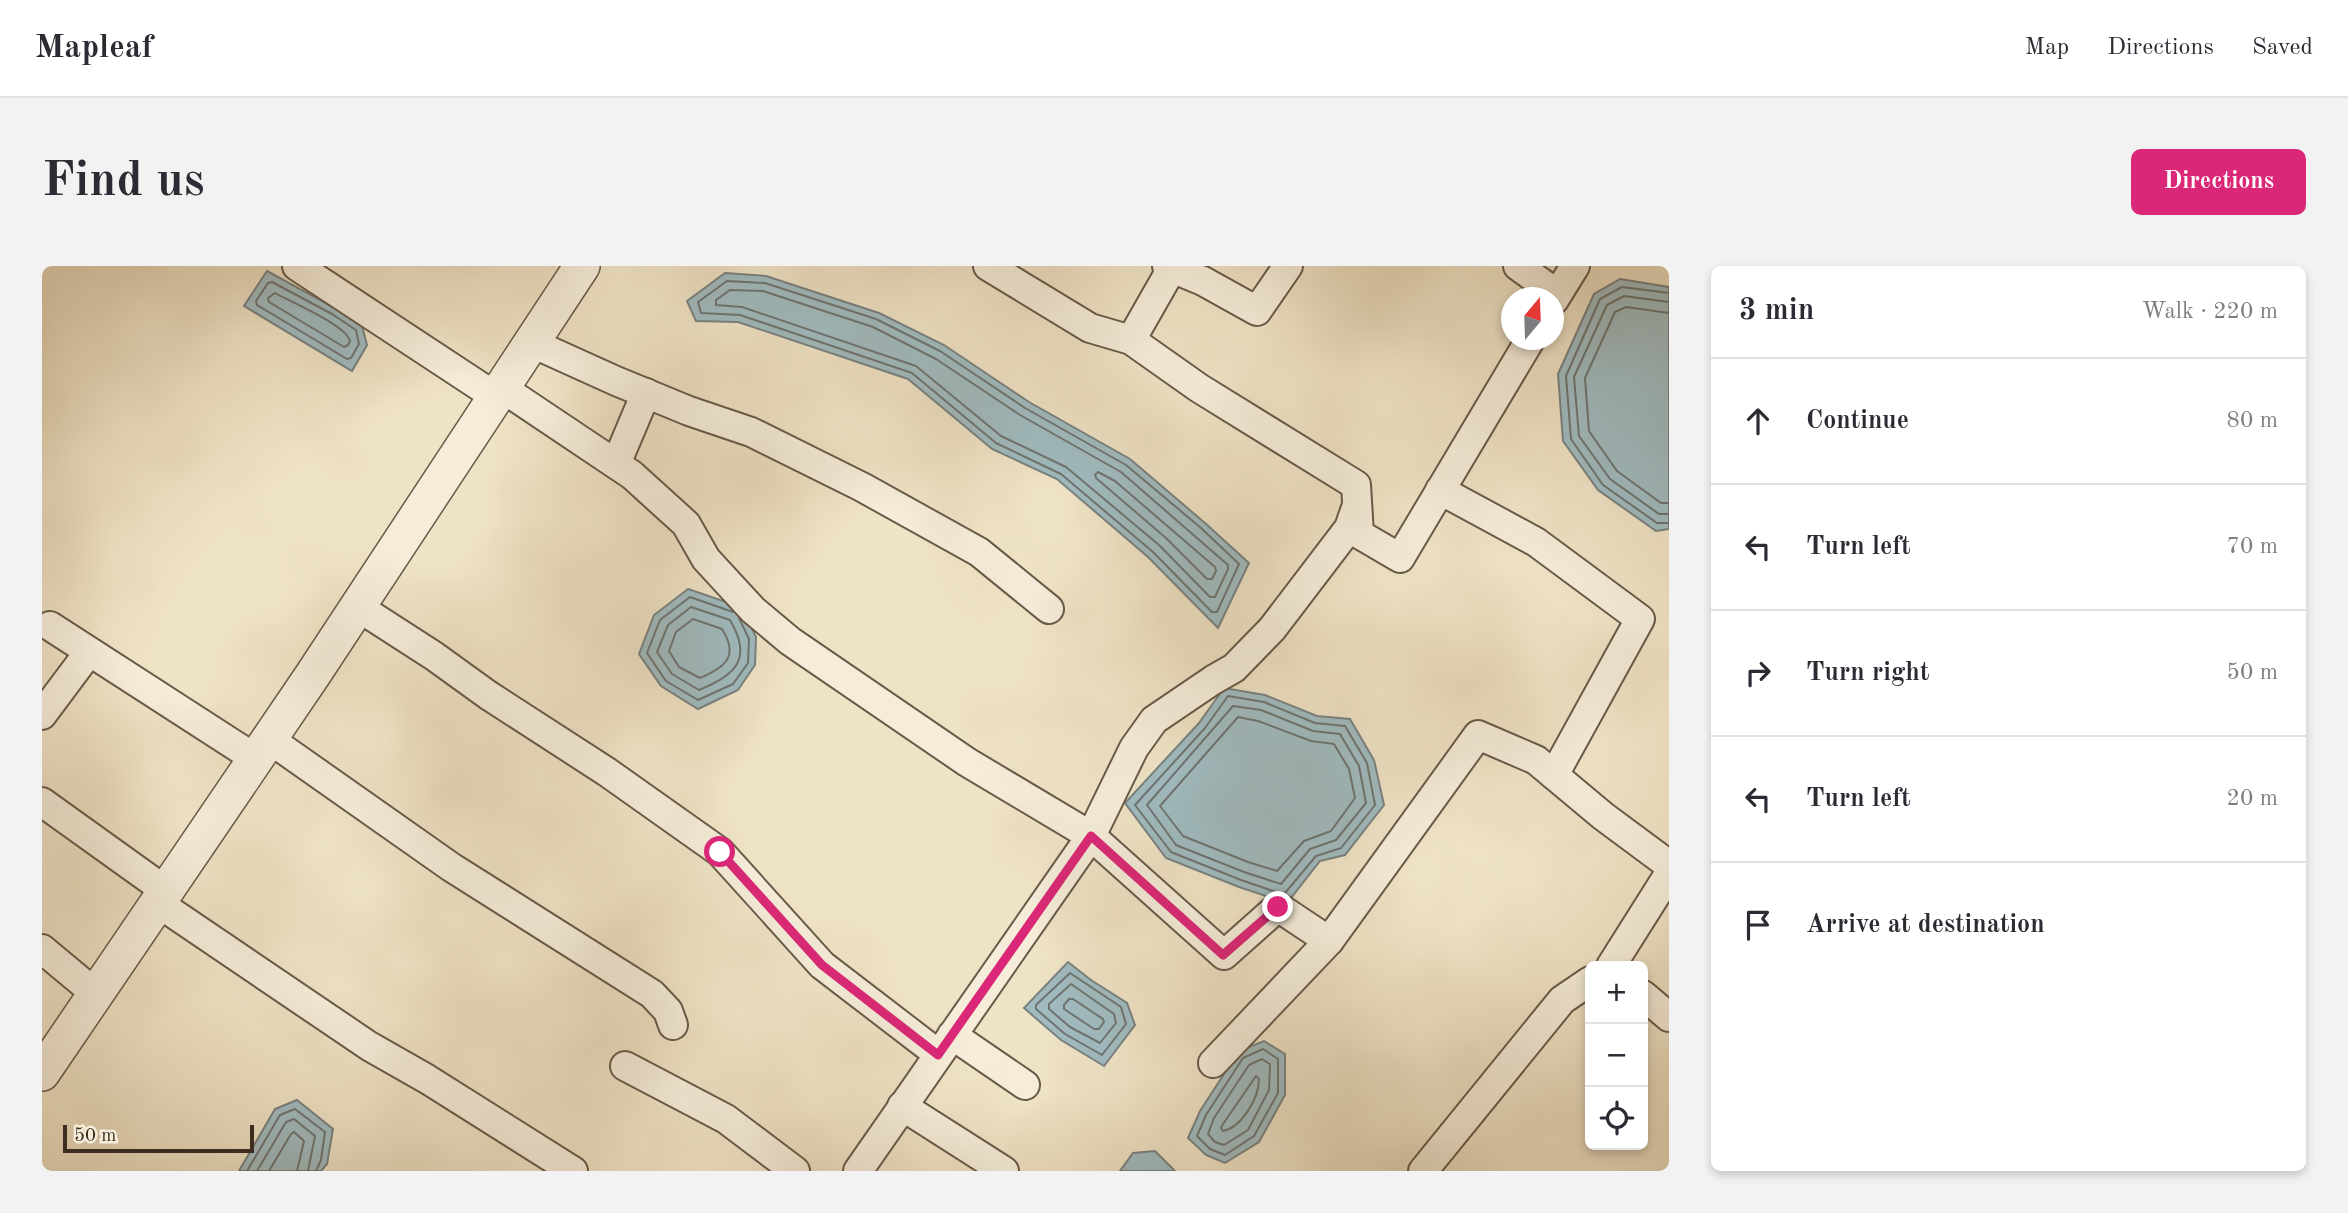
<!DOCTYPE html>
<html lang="en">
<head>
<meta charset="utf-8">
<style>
  :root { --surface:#fff; --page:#f2f2f3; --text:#2b2b33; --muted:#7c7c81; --line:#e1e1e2; --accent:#db2777 }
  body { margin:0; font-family:"Old Standard TT",serif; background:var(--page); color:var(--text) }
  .controls { position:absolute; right:21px; bottom:21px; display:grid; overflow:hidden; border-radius:10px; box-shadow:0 4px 10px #0003 }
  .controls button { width:63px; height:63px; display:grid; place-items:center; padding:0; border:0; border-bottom:2px solid var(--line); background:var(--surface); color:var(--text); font:35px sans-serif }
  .compass { position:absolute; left:1459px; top:21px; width:63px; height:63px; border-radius:50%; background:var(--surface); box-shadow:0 4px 10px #0003; rotate:19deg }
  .scale { position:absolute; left:21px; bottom:18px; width:191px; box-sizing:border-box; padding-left:7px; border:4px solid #3c2d1f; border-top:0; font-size:19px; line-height:24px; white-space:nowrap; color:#3c2d1f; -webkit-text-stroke:5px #f5edda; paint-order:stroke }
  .stop { position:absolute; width:21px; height:21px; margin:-16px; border:5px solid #db2777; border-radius:50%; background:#fff }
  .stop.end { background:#db2777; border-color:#fff; box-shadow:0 2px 7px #0008 }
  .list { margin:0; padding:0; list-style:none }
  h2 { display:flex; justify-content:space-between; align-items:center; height:91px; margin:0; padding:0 28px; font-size:30px }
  h2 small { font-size:23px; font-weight:400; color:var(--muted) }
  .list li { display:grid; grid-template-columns:46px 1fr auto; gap:21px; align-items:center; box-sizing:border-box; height:126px; padding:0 28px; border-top:2px solid var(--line) }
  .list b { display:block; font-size:26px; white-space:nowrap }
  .list em { font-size:23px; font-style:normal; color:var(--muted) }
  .icon { flex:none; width:38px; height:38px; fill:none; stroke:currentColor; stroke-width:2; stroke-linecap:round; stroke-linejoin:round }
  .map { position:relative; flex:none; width:1627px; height:905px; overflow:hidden; border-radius:10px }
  header { display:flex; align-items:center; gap:42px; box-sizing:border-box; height:98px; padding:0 35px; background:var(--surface); border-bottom:2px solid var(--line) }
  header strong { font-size:33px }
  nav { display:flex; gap:38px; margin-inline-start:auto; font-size:24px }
  .intro { display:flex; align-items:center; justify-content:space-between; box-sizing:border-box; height:168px; padding:0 42px }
  h1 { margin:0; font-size:49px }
  .button { padding:18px 32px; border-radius:10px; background:var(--accent); color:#fff; font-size:24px; font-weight:700 }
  main { display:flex; gap:42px; padding:0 42px }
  aside { flex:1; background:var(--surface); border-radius:10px; box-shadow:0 4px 10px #0003 }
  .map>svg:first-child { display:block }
  .water { fill:#a0bbc0; stroke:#788280; stroke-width:2 }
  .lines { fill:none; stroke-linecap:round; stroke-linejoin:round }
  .shore { stroke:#6e7470; stroke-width:2 }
  .minor-casing { stroke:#695a49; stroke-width:32 }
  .tertiary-casing { stroke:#695a49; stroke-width:38 }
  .minor { stroke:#f5edda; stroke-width:28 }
  .tertiary { stroke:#f5edda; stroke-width:35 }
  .route { stroke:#db2777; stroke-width:9 }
</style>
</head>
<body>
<header>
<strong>Mapleaf</strong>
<nav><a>Map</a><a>Directions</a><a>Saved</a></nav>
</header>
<div class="intro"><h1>Find us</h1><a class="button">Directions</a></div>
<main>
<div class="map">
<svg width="1627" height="905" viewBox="0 0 1627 905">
  <rect width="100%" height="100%" fill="#efe3c6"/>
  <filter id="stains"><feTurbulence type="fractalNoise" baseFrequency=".00286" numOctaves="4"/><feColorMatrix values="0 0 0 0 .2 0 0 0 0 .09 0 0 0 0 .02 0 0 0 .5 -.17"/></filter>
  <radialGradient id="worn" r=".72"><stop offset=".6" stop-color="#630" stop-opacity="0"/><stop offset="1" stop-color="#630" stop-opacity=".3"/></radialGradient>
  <g class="water">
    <path d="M225,5L293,42L320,60L325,79L310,105L202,40Z"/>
    <path d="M683,7L724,10L837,47L902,79L987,136L1088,193L1163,257L1207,297L1176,362L1106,291L1015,213L950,183L866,113L696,56L654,55L645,35Z"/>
    <path d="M1578,13L1627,21V263L1614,265L1556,224L1521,175L1516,108L1552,28Z"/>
    <path d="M646,323L699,341L714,371L713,399L696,424L656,443L619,420L597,388L612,349Z"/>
    <path d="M1182,422L1223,429L1275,450L1308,453L1332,494L1342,539L1303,589L1278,595L1245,637L1197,621L1124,592L1083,537L1157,457Z"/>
    <path d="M1026,696L1049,714L1085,737L1093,759L1062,800L1019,774L982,742Z"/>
    <path d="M1222,775L1243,788V829L1217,876L1183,897L1164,889L1146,872L1158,845L1197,785Z"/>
    <path d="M255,834L291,863L285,898L279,905H197L233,843Z"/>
    <path d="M1113,885L1133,905H1078L1091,887Z"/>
  </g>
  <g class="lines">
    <g class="shore">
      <path d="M685,15L723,17L834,53L898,85L983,142L1084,199L1159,262L1197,298L1175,346H1170L1111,286L1019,208L954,177L870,107L698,49L659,47L656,36Z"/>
      <path d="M230,16L290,48L314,64L317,78L309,92L305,93L215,39L214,35L226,17Z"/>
      <path d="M688,24L721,25L831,61L894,93L978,149L1079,206L1186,299V303L1173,331H1168L1117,279L1024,201L959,170L874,100L700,41L674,39V34Z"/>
      <path d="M233,27C249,36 304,59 308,75L306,79L302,81L227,36L226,32Z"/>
      <path d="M1627,27L1580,21L1558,33L1524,110L1529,173L1561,219L1615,257H1627"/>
      <path d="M1627,36L1582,30L1565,39L1532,111L1537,170L1568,213L1617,248H1627"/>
      <path d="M1627,47L1584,41L1573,46L1543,112L1547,165L1575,205L1619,237H1627"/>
      <path d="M1056,206L1073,215L1173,301L1174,305L1170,313H1165L1124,272L1054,212L1053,209Z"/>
      <path d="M649,341L688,354C711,393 694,409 657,424L630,408L615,386L626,359Z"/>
      <path d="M691,346L648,331L618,354L605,387L624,415L656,434L691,418L706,397L707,373L697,352"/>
      <path d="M651,353L680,363C697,390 684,401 658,412L637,401L627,385L634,366Z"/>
      <path d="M1191,440L1219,444L1271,465L1298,468L1317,500L1324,537L1294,574L1268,583L1239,618L1202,606L1134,579L1105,539Z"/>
      <path d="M1196,451L1216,455L1269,475L1292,478L1307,503L1313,532L1289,565L1262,575L1235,605L1206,596L1141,570L1118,540Z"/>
      <path d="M1234,626L1199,614L1129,586L1093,539L1163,462L1186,430L1222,436L1273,457L1303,460L1325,497L1333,539L1299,582L1274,590L1243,627"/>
      <path d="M1028,707L1079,741L1084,758L1060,789L1023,768L994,743V739Z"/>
      <path d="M1029,718L1072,748L1074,757L1058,777L1028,761L1007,743V738Z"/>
      <path d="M1027,733H1031L1061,753L1062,756L1057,763H1052L1022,743V739Z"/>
      <path d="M1221,783L1236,793V827L1212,870L1183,889L1168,883L1155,870L1164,849L1201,792Z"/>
      <path d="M1220,793L1228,798L1227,824L1206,864L1182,879L1173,876L1166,868L1172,852L1207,799Z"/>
      <path d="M1214,810L1217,813C1217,832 1200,861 1181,865L1179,862L1181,858Z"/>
      <path d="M205,905L238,849L253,843L283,866L279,894L274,905"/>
      <path d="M215,905L244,856L252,853L273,870L266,905"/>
      <path d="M227,905L249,868L252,866L262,875L255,905"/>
    </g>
    <g class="minor-casing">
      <g id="minor">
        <path d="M255,0L454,131"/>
        <path d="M946,0L1048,62L1089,74L1157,122L1314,219L1317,268L1358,292L1488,74"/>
        <path d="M1125,0L1161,15L1215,45L1246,0"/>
        <path d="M1476,0L1515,28"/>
        <path d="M1512,34L1533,0"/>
        <path d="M1089,74L1130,2"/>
        <path d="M490,77L574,115L647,145L709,166L820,221L937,286L1007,343"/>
        <path d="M460,122L590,209L644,258L664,293L711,344L748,375L925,496L1049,570L1182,689L1236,641L1287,675"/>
        <path d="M574,198L604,127"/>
        <path d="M1398,224L1494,276L1598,353L1512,509"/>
        <path d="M316,341L392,390L446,429L565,506L678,586L780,699L896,788"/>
        <path d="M8,360L214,493"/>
        <path d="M0,449L47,386"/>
        <path d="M227,473L409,601L610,728L626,745L631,759"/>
        <path d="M0,536L124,625"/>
        <path d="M116,637L327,780L385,813L531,905"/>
        <path d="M0,683L54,728"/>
        <path d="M1569,700L1627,608"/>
        <path d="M1601,729L1627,751"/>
        <path d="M910,769L983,819"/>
        <path d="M1171,797L1287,675L1436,469L1494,494L1561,550L1627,599"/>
        <path d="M583,800L684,853L753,905"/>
        <path d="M860,840L962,905"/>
        <path d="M816,905L1049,570L1092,482L1112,454L1171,414L1192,402L1230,363L1307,262L1315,239"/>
        <path d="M1381,905L1520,734L1548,715"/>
      </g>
    </g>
    <g class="tertiary-casing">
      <path id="tertiary" d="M0,807L270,410L540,0"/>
    </g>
    <use href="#minor" class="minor"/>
    <use href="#tertiary" class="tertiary"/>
  </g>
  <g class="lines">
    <path class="route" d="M678,586L780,699L896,789L1049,570L1181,689L1236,641"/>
  </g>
  <rect width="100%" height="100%" filter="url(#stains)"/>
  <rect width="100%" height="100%" fill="url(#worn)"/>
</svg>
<div class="controls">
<button>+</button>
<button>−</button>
<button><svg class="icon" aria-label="locate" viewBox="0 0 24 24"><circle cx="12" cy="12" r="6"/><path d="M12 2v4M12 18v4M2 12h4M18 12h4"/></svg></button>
</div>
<svg class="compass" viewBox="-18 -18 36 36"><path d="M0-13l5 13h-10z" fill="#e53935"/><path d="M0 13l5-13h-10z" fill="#7c7c81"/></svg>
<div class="scale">50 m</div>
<div class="stop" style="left:678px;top:586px"></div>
<div class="stop end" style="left:1236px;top:641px"></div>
</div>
<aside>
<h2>3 min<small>Walk · 220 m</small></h2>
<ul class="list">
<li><svg class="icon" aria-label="ahead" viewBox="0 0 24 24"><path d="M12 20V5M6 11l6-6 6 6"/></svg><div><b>Continue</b></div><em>80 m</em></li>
<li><svg class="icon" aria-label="left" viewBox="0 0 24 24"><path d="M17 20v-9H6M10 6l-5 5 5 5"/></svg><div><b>Turn left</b></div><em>70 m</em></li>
<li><svg class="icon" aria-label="right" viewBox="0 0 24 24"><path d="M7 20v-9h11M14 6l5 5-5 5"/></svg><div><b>Turn right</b></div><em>50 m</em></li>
<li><svg class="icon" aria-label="left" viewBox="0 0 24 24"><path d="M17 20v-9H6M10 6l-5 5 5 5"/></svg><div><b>Turn left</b></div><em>20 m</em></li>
<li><svg class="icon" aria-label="arrive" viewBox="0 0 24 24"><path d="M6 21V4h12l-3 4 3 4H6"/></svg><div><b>Arrive at destination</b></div></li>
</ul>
</aside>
</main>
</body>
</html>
